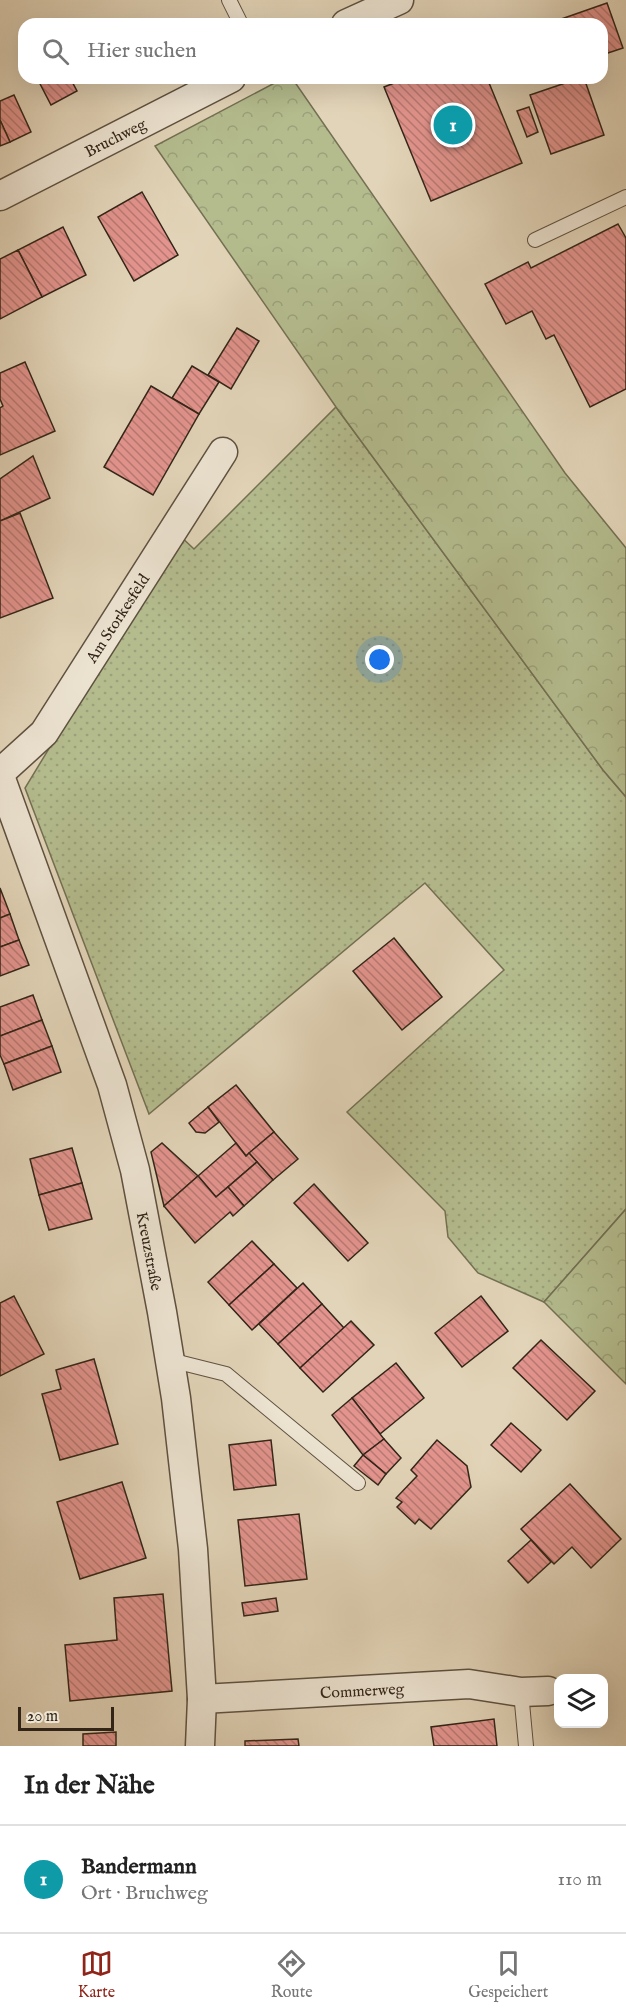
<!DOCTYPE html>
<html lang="de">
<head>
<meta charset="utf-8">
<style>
  :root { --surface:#fff; --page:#f6f6f6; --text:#222; --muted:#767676; --line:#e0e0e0; --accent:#8f2418 }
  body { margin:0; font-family:"IM FELL English",serif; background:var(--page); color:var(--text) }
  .controls { position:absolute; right:18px; bottom:18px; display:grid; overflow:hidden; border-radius:12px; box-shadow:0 6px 24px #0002 }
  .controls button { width:54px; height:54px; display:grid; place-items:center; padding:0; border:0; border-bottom:2px solid var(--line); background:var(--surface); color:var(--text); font:30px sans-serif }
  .scale { position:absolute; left:18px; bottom:15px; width:96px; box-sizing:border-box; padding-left:6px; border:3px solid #322518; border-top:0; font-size:16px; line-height:21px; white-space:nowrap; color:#322518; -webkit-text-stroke:4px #ece3d1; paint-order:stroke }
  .you { position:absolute; left:380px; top:660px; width:21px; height:21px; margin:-15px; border:4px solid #fff; border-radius:50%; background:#1a73e8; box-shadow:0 0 0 9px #1a73e833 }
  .badge { display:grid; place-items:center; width:39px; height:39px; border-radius:50%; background:var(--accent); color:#fff; font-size:20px; font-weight:700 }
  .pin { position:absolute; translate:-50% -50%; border:3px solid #fff; box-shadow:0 2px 6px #0006 }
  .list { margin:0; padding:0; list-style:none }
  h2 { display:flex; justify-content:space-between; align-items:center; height:78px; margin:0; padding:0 24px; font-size:26px }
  h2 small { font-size:20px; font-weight:400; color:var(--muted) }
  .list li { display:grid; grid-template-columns:39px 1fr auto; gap:18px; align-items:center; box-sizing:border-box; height:108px; padding:0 24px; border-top:2px solid var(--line) }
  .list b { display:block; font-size:22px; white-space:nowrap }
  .list p { margin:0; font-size:20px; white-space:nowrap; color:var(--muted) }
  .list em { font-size:20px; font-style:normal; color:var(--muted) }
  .icon { flex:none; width:33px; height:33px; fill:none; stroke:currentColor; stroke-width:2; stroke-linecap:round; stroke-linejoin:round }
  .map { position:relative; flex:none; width:626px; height:1746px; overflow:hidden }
  .search { position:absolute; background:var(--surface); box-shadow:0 6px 24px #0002; left:18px; right:18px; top:18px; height:66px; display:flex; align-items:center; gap:15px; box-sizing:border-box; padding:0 21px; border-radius:18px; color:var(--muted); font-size:22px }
  .sheet { height:186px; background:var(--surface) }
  nav { display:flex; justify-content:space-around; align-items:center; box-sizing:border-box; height:84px; border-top:2px solid var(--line); background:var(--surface); font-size:16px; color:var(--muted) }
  nav a { display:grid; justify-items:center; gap:3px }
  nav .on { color:var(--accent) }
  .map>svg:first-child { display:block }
  .grass { fill:url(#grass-dots); stroke:#737053; stroke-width:1.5 }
  .park { fill:url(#park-crowns); stroke:#737053; stroke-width:1.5 }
  .building { fill:url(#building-back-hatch); stroke:#322518; stroke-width:1.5 }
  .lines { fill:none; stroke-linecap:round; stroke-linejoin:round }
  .service-casing { stroke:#5e5140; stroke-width:16 }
  .minor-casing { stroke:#5e5140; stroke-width:31 }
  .service { stroke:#ece3d1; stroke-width:14 }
  .minor { stroke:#ece3d1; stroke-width:28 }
  .labels { text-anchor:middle; stroke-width:6; stroke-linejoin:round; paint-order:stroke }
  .street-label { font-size:16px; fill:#322518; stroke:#ece3d1 }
</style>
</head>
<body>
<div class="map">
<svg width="626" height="1746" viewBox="0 0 626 1746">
  <defs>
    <pattern id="grass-dots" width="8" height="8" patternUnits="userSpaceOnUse" patternTransform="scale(1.5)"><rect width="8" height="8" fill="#b4bc8e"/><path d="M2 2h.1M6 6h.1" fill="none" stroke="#9ba17a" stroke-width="1.8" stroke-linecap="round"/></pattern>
    <pattern id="park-crowns" width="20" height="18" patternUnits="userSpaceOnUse" patternTransform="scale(1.5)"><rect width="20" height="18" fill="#b4bc8e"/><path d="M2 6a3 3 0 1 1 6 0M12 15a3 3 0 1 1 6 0" fill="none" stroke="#9ba17a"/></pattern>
    <pattern id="building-back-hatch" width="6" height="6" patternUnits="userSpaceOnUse" patternTransform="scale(1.5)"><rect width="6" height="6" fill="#e3948e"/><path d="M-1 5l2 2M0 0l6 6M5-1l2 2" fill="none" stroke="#b97973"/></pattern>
  </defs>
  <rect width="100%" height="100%" fill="#e2d4b8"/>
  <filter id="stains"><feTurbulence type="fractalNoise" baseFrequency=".00333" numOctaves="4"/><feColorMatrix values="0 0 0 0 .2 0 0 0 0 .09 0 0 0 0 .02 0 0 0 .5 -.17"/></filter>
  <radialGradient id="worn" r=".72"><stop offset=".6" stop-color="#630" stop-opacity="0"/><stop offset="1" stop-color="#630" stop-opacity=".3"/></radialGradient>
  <path class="grass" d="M336,407L603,770L626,797V1209L544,1302L478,1273L448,1237L445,1211L347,1112L504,970L425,883L149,1114L25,788L179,535L194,549Z"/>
  <g class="park">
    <path d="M284,78H292L565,473L626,548V797L603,770L336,407L155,146Z"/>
    <path d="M626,1209V1384L544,1302Z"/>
  </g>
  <g class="building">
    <path d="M607,3L623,48L602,55V24H547Z"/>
    <path d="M37,78H70L77,91L51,105Z"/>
    <path d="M407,78H487L522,163L431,201L384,87Z"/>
    <path d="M561,78H580L563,84Z"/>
    <path d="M580,78H584L604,135L551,154L530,95Z"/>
    <path d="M14,95L31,132L10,142L0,120V101Z"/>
    <path d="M529,107L538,132L527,137L517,111Z"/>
    <path d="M0,120L10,142L0,146Z"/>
    <path d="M142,192L178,255L134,281L98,217Z"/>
    <path d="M618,224L626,238V389L590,407L554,335L546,339L532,311L506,324L485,284L528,262L531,268Z"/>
    <path d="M63,227L86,275L42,297L18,250Z"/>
    <path d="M18,250L42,297L0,319V259Z"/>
    <path d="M237,328L259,341L231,389L208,375Z"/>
    <path d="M25,362L55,431L0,455V408L3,406L0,399V373Z"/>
    <path d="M192,366L219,382L199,414L172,398Z"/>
    <path d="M151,386L199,414L153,495L104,467Z"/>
    <path d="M33,456L50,498L0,521V479Z"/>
    <path d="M20,513L53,598L0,618V521Z"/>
    <path d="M0,888L10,914L0,918Z"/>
    <path d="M10,914L19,940L0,947V918Z"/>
    <path d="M394,938L442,997L402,1030L353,971Z"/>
    <path d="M19,940L29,965L0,976V947Z"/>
    <path d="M33,995L42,1020L0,1036V1007Z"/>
    <path d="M42,1020L52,1046L4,1064L0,1055V1036Z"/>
    <path d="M52,1046L61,1072L13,1090L4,1064Z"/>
    <path d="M236,1085L274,1132L246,1156L208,1107Z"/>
    <path d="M208,1107L219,1122L205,1133L196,1132L189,1123Z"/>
    <path d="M274,1132L298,1159L273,1180L249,1153Z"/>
    <path d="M162,1143L198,1176L164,1206L151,1152Z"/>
    <path d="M236,1143L246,1156L249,1153L257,1162L216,1197L198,1176Z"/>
    <path d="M72,1148L82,1183L39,1195L30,1159Z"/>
    <path d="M257,1162L273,1180L244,1206L228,1187Z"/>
    <path d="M198,1176L216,1197L228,1187L244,1206L233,1216L230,1212L195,1243L164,1206Z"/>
    <path d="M82,1183L92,1219L49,1230L39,1195Z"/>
    <path d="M314,1184L368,1243L348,1261L294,1203Z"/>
    <path d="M252,1241L274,1264L229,1305L208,1282Z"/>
    <path d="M274,1264L297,1288L252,1330L229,1305Z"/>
    <path d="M303,1283L322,1304L278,1344L259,1324Z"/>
    <path d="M14,1296L44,1354L0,1376V1303Z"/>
    <path d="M481,1296L508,1331L462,1367L435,1333Z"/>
    <path d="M322,1304L344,1328L300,1368L278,1344Z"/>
    <path d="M351,1321L374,1345L323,1392L300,1368Z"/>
    <path d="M541,1340L595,1391L567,1420L513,1368Z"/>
    <path d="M94,1359L118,1444L60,1460L42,1394L61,1389L56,1370Z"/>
    <path d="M396,1363L424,1398L380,1434L352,1398Z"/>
    <path d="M352,1398L384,1439L363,1455L332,1415Z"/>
    <path d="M511,1423L541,1450L521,1472L491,1445Z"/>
    <path d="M384,1439L401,1458L386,1474L363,1455Z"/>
    <path d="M271,1440L276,1485L234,1490L229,1445Z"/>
    <path d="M437,1440L467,1466L471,1487L431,1529L419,1519L415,1524L397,1507L402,1502L396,1498L417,1476L411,1470Z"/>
    <path d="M363,1455L386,1474L378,1485L354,1466Z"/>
    <path d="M122,1482L146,1558L80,1579L57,1502Z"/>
    <path d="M570,1484L621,1539L591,1568L572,1547L554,1564L521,1529Z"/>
    <path d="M299,1514L307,1579L245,1586L238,1520Z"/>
    <path d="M531,1540L551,1562L528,1583L508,1561Z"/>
    <path d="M163,1594L172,1691L70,1701L65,1645L117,1640L114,1598Z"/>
    <path d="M276,1598L278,1611L244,1616L242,1603Z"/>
    <path d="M494,1719L497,1746H434L431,1727Z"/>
    <path d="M116,1732V1746H83V1734Z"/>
    <path d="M298,1739L299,1746H245V1741Z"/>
  </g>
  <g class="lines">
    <g class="service-casing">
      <g id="service">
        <path d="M229,0L241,24"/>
        <path d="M535,240L626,197"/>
        <path d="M170,1360L226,1374L358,1483"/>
        <path d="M521,1692L526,1746"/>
      </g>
    </g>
    <g class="minor-casing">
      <g id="minor">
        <path d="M346,24L399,0"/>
        <path d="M0,196L231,78"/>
        <path d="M0,773L44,733L223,452"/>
        <path d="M0,776L112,1085L135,1170L162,1312L176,1398L193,1549L202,1699L200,1746"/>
        <path d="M202,1699L469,1684L521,1692L548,1691"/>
      </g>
    </g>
    <use href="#service" class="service"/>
    <use href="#minor" class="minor"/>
  </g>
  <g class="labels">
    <g class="street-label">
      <text transform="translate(115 137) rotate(-27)" y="6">Bruchweg</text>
      <text transform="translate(117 618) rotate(-57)" y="6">Am Storkesfeld</text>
      <text transform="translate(150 1251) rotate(79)" y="6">Kreuzstraße</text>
      <text transform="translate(362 1690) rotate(-3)" y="6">Commerweg</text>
    </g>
  </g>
  <rect width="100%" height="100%" filter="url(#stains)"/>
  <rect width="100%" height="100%" fill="url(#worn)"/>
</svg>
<div class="controls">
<button><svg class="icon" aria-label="layers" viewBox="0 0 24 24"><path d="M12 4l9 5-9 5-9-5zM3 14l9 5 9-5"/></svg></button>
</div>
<div class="scale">20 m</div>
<div class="you"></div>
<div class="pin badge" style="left:453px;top:125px;background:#0f9aa8">1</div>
<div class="search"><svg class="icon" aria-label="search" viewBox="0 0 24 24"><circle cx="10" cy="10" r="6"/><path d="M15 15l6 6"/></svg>Hier suchen</div>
</div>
<section class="sheet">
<h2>In der Nähe<small></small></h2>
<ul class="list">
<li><span class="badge" style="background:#0f9aa8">1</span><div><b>Bandermann</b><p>Ort · Bruchweg</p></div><em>110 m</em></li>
</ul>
</section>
<nav>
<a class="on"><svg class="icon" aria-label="map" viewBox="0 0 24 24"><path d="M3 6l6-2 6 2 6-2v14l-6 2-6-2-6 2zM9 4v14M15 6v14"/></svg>Karte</a>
<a><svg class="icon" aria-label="directions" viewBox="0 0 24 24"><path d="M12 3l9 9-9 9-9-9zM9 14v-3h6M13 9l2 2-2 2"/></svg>Route</a>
<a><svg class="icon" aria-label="saved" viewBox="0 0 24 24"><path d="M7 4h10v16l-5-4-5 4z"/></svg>Gespeichert</a>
</nav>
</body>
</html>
